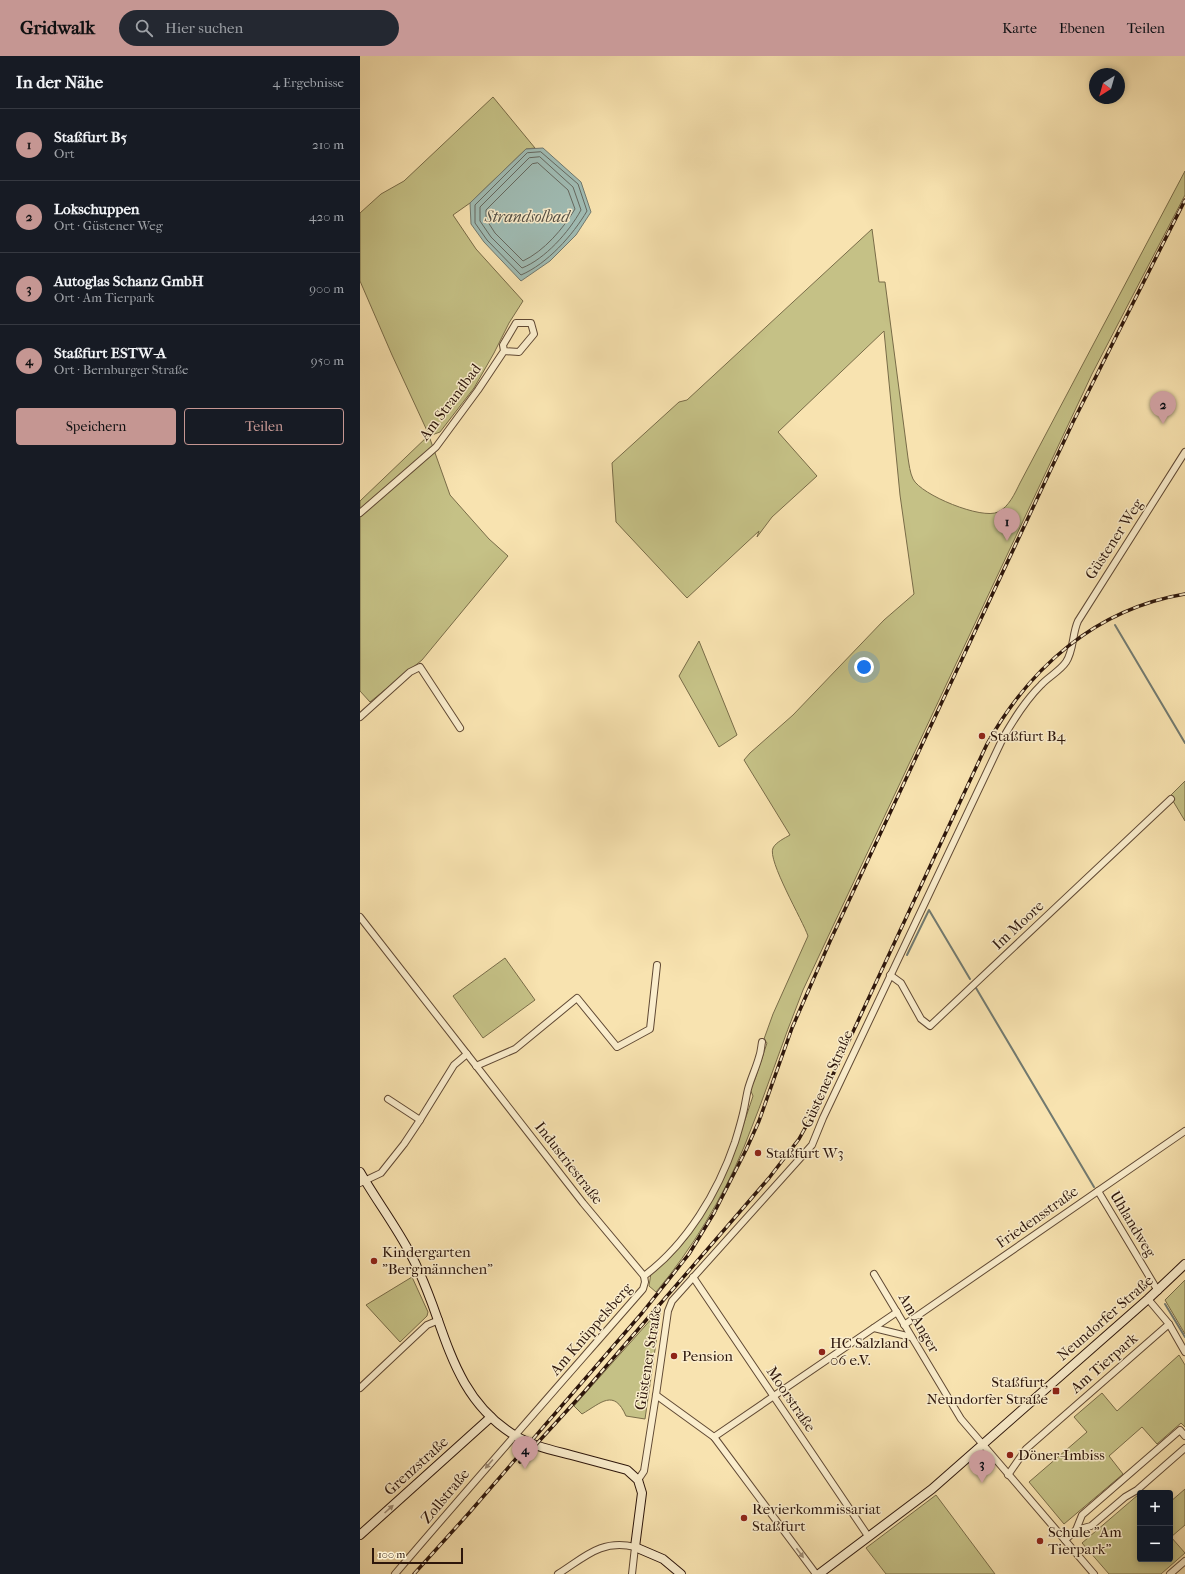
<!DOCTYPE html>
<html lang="de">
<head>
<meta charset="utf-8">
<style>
  :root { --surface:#171b24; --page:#242831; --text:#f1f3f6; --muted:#9ea1a6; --line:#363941; --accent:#c59692 }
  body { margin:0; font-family:"IM FELL French Canon",serif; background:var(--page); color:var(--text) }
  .controls { position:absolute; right:12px; bottom:12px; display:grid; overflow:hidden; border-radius:4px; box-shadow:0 2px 6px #0003 }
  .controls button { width:36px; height:36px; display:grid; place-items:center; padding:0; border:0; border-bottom:1px solid var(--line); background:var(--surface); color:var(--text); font:20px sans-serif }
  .compass { position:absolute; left:729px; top:12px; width:36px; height:36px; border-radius:50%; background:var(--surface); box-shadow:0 2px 6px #0003; rotate:217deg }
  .scale { position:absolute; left:12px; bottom:10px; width:91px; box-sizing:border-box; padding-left:4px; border:2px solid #2d160b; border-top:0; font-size:11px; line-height:14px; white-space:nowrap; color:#2d160b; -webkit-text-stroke:3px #faedcc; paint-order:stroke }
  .you { position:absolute; left:504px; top:611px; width:14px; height:14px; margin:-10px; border:3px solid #fff; border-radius:50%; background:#1a73e8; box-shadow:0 0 0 6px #1a73e833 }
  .badge { display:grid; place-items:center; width:26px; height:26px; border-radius:50%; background:var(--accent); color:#111; font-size:13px; font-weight:700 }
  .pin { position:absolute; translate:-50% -33px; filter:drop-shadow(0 1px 2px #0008) }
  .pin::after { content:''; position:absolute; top:21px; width:14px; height:12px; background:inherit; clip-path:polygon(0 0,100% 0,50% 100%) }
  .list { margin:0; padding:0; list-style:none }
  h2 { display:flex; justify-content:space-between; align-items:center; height:52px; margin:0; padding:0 16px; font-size:17px }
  h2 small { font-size:13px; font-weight:400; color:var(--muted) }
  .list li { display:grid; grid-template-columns:26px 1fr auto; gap:12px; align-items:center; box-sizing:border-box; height:72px; padding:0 16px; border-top:1px solid var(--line) }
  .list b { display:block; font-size:15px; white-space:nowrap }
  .list p { margin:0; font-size:13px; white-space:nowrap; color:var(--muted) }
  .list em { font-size:13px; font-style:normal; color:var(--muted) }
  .actions { display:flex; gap:8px; padding:12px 16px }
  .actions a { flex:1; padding:9px 0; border:1px solid var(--accent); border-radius:4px; text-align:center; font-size:14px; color:var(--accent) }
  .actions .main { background:var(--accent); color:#111 }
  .icon { flex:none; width:22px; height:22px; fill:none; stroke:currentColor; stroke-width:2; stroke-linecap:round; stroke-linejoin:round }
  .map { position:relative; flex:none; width:825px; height:1518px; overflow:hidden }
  header { display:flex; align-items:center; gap:24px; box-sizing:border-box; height:56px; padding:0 20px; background:var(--accent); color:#111 }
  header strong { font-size:19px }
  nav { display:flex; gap:22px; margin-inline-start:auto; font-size:14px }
  .search { width:280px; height:36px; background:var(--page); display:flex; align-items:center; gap:10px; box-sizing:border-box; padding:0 14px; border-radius:22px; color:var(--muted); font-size:15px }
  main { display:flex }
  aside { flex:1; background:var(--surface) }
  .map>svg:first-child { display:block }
  .green { fill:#c5c186; stroke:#796c48 }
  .water { fill:#a0bcb4; stroke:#727a70 }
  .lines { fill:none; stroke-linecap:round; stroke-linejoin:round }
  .shore { stroke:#666960; stroke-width:1 }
  .stream { stroke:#727a70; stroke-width:2 }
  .minor-casing { stroke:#604934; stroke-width:8 }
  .secondary-casing { stroke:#2d160b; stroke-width:10 }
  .minor { stroke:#faedcc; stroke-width:6 }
  .secondary { stroke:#faedcc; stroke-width:8 }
  .rail-casing { stroke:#2d160b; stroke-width:3.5 }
  .rail { stroke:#faedcc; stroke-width:2; stroke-dasharray:6; stroke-linecap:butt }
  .oneway { fill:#9e8c75 }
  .poi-dot { fill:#8f2418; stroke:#faedcc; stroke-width:1.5 }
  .labels { text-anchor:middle; stroke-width:3; stroke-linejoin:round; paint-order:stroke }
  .street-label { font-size:15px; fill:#2d160b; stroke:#faedcc }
  .poi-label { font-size:15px; fill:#2d160b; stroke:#faedcc; text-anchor:start }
  .water-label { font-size:16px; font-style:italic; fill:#555046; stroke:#faedcc }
</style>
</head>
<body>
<header>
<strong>Gridwalk</strong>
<div class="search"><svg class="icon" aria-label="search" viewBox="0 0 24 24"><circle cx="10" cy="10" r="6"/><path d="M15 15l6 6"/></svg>Hier suchen</div>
<nav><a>Karte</a><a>Ebenen</a><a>Teilen</a></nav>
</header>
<main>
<aside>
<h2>In der Nähe<small>4 Ergebnisse</small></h2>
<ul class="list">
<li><span class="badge">1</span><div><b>Staßfurt B5</b><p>Ort</p></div><em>210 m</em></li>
<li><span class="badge">2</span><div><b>Lokschuppen</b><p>Ort · Güstener Weg</p></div><em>420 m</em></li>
<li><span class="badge">3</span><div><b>Autoglas Schanz GmbH</b><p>Ort · Am Tierpark</p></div><em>900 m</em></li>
<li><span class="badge">4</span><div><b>Staßfurt ESTW-A</b><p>Ort · Bernburger Straße</p></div><em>950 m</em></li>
</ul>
<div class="actions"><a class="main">Speichern</a><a>Teilen</a></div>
</aside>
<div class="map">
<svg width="825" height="1518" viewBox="0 0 825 1518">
  <rect width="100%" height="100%" fill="#f8e3b0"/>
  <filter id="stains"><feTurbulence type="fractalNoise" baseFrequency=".005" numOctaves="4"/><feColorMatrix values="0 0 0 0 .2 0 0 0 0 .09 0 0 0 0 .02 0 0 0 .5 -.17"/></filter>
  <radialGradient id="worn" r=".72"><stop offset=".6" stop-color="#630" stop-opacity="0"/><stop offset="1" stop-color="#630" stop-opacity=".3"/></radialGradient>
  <g class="green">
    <path d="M133,41L175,92L166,93L110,147L93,159L116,193L163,245L149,267L134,297L114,332L80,376L69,380L90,439L129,483L148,500L62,604L10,646L0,635V445L69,379L32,299L0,225V157L21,138L44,125Z"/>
    <path d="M825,115V139L732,318L443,934C422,986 405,1040 384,1091C362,1143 332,1193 296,1236L289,1230L291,1217C344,1182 374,1098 393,1040L390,1033L395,1023L407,987L404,983L413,958L448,880C443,865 407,804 413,792C416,786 425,782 430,779L384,704L390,697L433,659L524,564L554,538L540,439L524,275L418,376L457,420L412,461L397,481L399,475L327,542L256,466L252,407L319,346L327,344L512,173L519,226H525L548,402C549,408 550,417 553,423C561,439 622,464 638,456C649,451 655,437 660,427Z"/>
    <path d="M339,585L377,679L359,691L319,620Z"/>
    <path d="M825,725V765L810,740Z"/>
    <path d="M145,902L175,944L123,982L93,940Z"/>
    <path d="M52,1221L68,1256L67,1260L40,1286L6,1249Z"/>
    <path d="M825,1224V1278L805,1244Z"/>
    <path d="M301,1252L285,1363L266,1360C254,1332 241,1347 222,1358L214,1350Z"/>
    <path d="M819,1299L825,1309V1371L821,1367L797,1388L782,1371L749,1400L763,1418L704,1468L669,1426L727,1376L714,1361L742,1337L757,1355Z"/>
    <path d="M825,1433V1469L811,1481L825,1497L801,1518H749L722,1487L779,1438L780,1503H810V1446Z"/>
    <path d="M576,1439L635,1518H526L506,1492Z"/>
  </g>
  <path class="water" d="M183,92L221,126L231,156L216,179L190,205L161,225L124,186L111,168L110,147L166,93Z"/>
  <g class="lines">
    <g class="shore">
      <path d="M181,96L218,128L227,155C213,179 187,208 161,219L127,184L115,167V149L167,97Z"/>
      <path d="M180,101L213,131L221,154C209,176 185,203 162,212L131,181L120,165V151L169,102Z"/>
      <path d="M178,107L208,134L215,153C203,173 184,195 163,205L135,177L126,163V154L172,108Z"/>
    </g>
    <g class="stream">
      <path d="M755,569L825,687"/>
      <path d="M547,899L569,854L610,923"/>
      <path d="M616,932L734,1131"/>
      <path d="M805,1248L825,1281"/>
    </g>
    <g class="minor-casing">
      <g id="minor">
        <path d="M0,457L76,391L118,334L144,295L143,289L156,267H171L174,278L159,296L144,295"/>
        <path d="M0,661L50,616L60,611L100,672"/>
        <path d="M0,861L107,998"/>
        <path d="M530,919L541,927L561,963L570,970L811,743"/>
        <path d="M116,1010L155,993L217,942L257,991L290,973L297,909"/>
        <path d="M28,1043L60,1064"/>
        <path d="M0,1127L21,1117L44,1088L60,1064L94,1009L107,998L223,1147L284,1220"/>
        <path d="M738,1135L798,1235"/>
        <path d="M514,1218L601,1363L734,1518"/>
        <path d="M333,1221L508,1480"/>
        <path d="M788,1243L809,1268"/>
        <path d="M544,1269L825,1075"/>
        <path d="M514,1272L551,1281"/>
        <path d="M0,1332L67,1269L79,1264"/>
        <path d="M296,1339L354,1381L456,1518"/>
        <path d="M354,1381L537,1256"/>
        <path d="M648,1419L666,1393L809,1268L825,1296"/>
        <path d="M278,1424L284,1415L296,1339L308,1255L312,1245L452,1089L463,1062L643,682C654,663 665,645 681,629C688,621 700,615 706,606C714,594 712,578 718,565L825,396"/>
        <path d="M716,1474L722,1459L820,1374L825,1380"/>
        <path d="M705,1484L716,1474L731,1470L765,1441L777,1434L825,1392"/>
        <path d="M35,1518C117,1422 200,1328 283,1233L285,1226L284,1220C327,1188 358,1136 375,1086C379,1073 383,1060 385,1048C386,1043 387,1037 388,1033C391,1022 396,1012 399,1001C401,996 401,991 402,986"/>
        <path d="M198,1518C225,1501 241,1483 275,1491L272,1518"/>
        <path d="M810,1518L825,1505"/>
      </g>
    </g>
    <g class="secondary-casing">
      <g id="secondary">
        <path d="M0,1116C16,1144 36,1170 51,1199C86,1263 86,1336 154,1379C172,1390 192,1394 211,1399C230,1404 248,1409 267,1414L278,1424L282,1437L275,1491L303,1503L321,1518"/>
        <path d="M0,1479L131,1361"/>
        <path d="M459,1518L572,1433L788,1243L825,1208"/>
      </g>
    </g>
    <use href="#minor" class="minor"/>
    <use href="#secondary" class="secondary"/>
    <g class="rail-casing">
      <g id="rail">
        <path d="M160,1406L224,1336L409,1122L439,1083L464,1038L627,688C670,611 736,553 825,538"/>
        <path d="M54,1518L109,1457L282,1257L329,1198L354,1157L386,1094L399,1065L432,972L471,883L713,366L825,144"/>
      </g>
    </g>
    <use href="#rail" class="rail"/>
  </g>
  <defs><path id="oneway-solid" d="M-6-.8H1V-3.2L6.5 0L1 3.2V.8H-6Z"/></defs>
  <g class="oneway">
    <use href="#oneway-solid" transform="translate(129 1408) rotate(131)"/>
    <use href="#oneway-solid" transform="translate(29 1453) rotate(-42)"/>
    <use href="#oneway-solid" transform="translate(440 1497) rotate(53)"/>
  </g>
  <g class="poi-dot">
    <circle cx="622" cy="680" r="4"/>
    <circle cx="398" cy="1097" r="4"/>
    <circle cx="14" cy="1205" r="4"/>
    <circle cx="462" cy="1296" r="4"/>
    <circle cx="314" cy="1300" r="4"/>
    <rect x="692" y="1331" width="8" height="8" rx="2"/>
    <circle cx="650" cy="1399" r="4"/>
    <circle cx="384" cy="1462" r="4"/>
    <circle cx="680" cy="1485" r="4"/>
  </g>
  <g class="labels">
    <g class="street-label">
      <text transform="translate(90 346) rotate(-53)" y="5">Am Strandbad</text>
      <text transform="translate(754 483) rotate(-57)" y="5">Güstener Weg</text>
      <text transform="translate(658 869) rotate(-43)" y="5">Im Moore</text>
      <text transform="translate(467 1023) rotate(-66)" y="5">Güstener Straße</text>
      <text transform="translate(209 1107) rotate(52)" y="5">Industriestraße</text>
      <text transform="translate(677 1161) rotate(-35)" y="5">Friedensstraße</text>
      <text transform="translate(773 1168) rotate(59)" y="5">Uhlandweg</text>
      <text transform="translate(745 1262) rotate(-41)" y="5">Neundorfer Straße</text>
      <text transform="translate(559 1267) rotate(60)" y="5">Am Anger</text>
      <text transform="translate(231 1273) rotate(-49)" y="5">Am Knüppelsberg</text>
      <text transform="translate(288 1302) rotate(-81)" y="5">Güstener Straße</text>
      <text transform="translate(744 1307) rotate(-41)" y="5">Am Tierpark</text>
      <text transform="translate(431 1343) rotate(56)" y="5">Moorstraße</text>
      <text transform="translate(56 1410) rotate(-42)" y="5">Grenzstraße</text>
      <text transform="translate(85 1440) rotate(-50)" y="5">Zollstraße</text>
    </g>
    <g class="poi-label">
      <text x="630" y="685">Staßfurt B4</text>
      <text x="406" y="1102">Staßfurt W3</text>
      <text x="22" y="1201">Kindergarten<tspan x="22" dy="17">"Bergmännchen"</tspan></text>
      <text x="470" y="1292">HC Salzland<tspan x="470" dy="17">06 e.V.</tspan></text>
      <text x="322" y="1305">Pension</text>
      <text x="688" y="1331" text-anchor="end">Staßfurt,<tspan x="688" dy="17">Neundorfer Straße</tspan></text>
      <text x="658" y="1404">Döner-Imbiss</text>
      <text x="392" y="1458">Revierkommissariat<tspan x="392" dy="17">Staßfurt</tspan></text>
      <text x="688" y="1481">Schule "Am<tspan x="688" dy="17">Tierpark"</tspan></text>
    </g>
    <g class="water-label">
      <text x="167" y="166">Strandsolbad</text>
    </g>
  </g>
  <rect width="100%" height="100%" filter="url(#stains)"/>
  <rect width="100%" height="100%" fill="url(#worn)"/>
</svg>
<div class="controls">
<button>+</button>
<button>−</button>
</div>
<svg class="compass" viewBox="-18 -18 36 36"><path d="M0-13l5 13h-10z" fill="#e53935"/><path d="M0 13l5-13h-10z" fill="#9ea1a6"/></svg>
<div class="scale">100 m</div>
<div class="you"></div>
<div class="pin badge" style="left:647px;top:485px">1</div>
<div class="pin badge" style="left:803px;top:368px">2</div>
<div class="pin badge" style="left:622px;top:1427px">3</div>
<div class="pin badge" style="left:165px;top:1413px">4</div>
</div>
</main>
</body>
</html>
